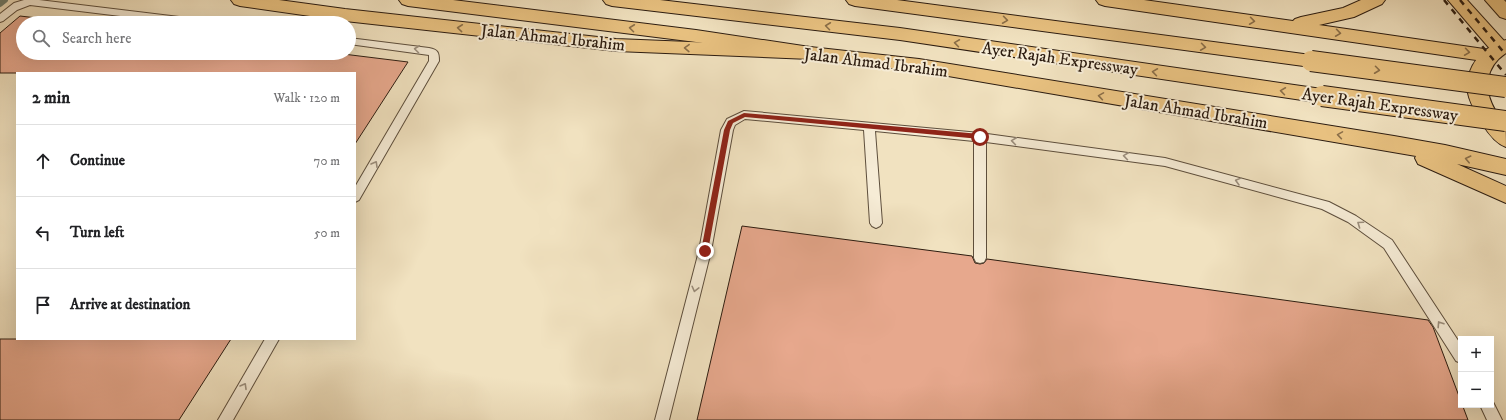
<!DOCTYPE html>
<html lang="en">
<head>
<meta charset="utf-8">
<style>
  :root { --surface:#fff; --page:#f2f2f2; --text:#202124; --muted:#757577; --line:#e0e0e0 }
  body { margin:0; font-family:"IM FELL DW Pica",serif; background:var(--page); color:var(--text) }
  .controls { position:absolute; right:12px; bottom:12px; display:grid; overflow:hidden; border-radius:0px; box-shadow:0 4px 16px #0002 }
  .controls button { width:36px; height:36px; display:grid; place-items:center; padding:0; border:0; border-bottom:1px solid var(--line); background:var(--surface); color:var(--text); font:20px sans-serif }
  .stop { position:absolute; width:12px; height:12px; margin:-9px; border:3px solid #8f2418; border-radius:50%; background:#fff }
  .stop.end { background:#8f2418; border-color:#fff; box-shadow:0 1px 4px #0008 }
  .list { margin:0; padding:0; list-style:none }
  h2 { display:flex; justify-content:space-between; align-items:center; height:52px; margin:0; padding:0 16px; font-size:17px }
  h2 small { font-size:13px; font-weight:400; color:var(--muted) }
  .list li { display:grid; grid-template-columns:26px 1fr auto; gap:12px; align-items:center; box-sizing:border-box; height:72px; padding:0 16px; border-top:1px solid var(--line) }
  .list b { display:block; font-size:15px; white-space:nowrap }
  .list em { font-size:13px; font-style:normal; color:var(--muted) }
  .icon { flex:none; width:22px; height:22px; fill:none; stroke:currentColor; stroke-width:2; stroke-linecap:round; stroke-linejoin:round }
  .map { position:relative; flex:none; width:1506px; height:420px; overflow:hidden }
  .search { position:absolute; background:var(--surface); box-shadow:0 4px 16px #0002; left:16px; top:16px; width:340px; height:44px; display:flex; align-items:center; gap:10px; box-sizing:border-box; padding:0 14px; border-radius:22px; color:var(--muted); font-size:15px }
  .panel { position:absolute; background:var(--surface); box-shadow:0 4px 16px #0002; left:16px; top:72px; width:340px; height:268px; border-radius:0px }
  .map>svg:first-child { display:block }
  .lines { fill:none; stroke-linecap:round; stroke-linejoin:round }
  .stream { stroke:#6f7e6e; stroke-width:6 }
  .building { fill:#e7a88d; stroke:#2c1c10 }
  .lane-casing { stroke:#5d4e3c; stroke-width:2 }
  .primary-casing { stroke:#2c1c10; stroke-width:2 }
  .highway-casing { stroke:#2c1c10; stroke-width:2 }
  .lane { fill:#f6ecd6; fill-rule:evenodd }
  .primary { fill:#e8c180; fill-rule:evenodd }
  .highway { fill:#e8c180; fill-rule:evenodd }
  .rail { stroke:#2c1c10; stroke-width:2.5; stroke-dasharray:6 6; stroke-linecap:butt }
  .highway-bridge-casing { stroke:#2c1c10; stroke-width:22; stroke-linecap:butt }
  .highway-bridge { stroke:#e8c180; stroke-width:20 }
  .oneway { stroke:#8a6e48 }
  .oneway2 { stroke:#9b8e7d }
  .route { fill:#8f2418 }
  .labels { text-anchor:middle; stroke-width:4; stroke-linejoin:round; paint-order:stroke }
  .street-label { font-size:17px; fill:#2c1c10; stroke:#f6ecd6 }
</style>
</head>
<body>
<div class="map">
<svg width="1506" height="420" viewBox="0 0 1506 420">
  <rect width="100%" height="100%" fill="#f1e2c0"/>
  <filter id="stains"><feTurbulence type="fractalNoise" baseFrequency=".005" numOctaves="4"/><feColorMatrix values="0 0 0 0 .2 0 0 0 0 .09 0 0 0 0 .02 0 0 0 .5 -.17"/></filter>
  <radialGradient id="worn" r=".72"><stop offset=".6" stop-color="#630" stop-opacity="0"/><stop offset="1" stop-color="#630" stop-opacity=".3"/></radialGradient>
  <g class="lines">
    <path class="stream" d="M0,4L5,0"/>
  </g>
  <g class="building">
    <path d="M20,16L80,23H23V53H335L408,62L355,144V73H0V33Z"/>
    <path d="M742,226L972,256L975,263L980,264L984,263L987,259L1428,320L1433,327L1468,420H697Z"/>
    <path d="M0,339H231L179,420H0Z"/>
  </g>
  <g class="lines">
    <g class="lane-casing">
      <g id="lane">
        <path d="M24,0H39L204,20L209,23H178L30,5L17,10L3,21L0,22V14L14,3Z"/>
        <path d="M349,38L429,48C438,50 439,52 439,61L359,200L355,202V187L429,61V55L349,44Z"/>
        <path d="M744,111L980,133L1165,158L1329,202L1356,216L1392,240L1461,345V363L1456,361L1384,248L1348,222L1322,209L1165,166L986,142V258L984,262L980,263L976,262L974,258V141L875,131L882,223L880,226L876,228L872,226L870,223L864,130L745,119L735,125L733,130L711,251L669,420H655L699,251L721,130L727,119Z"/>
        <path d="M265,339H279L233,420H218Z"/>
        <path d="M1491,400H1492L1502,420H1487L1480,405H1491Z"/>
      </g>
    </g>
    <g class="primary-casing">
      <g id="primary">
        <path d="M231,0H279L345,9L616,39L810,47L919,59L1394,136L1445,145L1506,159V175L1457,164L1506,186V203L1418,164L1415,158L1416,156L919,71L810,59L616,51L345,21L240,6L234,4Z"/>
        <path d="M1485,0H1504L1506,2V19L1500,17Z"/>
        <path d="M1506,40V53C1485,67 1483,89 1495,110C1498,115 1503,120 1505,125C1506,130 1506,141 1506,147C1495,143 1488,133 1482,123C1477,114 1470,104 1468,93C1464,67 1483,46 1506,40Z"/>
      </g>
    </g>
    <g class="highway-casing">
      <g id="highway">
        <path d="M399,0H453L696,30L810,47L817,49L819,53L817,57L810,59L696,42L408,6L402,4Z"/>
        <path d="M603,0H660L900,28L1322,89L1329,91L1332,96L1329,101L1322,103L900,40L612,6L606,4Z"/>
        <path d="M846,0H897L1311,55L1318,56L1320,61L1318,66L1311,67L855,6L849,4Z"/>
        <path d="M1096,0H1144L1293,21L1295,19L1301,17L1343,8L1361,0H1385L1382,4L1354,17L1319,25L1491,50L1448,0H1467L1506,43V53L1498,54L1499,56L1497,60L1490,62L1105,6L1099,4Z"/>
      </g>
    </g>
    <use href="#lane" class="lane"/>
    <use href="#primary" class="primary"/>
    <use href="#highway" class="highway"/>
    <g class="rail">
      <path d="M1444,0L1506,75"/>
      <path d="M1460,0L1506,55"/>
    </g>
    <g class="highway-bridge-casing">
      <g id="highway-bridge">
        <path d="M1311,61L1506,87"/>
        <path d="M1322,96L1506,121"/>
      </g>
    </g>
    <use href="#highway-bridge" class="highway-bridge"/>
  </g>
  <defs><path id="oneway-chevron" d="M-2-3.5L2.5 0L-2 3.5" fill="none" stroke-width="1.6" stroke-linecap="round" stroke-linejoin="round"/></defs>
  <g class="oneway">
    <use href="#oneway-chevron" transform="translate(1005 20) rotate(8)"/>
    <use href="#oneway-chevron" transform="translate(1252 21) rotate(8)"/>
    <use href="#oneway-chevron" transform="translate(828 26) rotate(-173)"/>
    <use href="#oneway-chevron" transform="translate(460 28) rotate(-174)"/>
    <use href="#oneway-chevron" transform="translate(632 28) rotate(-173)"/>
    <use href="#oneway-chevron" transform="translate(1338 33) rotate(8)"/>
    <use href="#oneway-chevron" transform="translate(957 43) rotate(-172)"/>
    <use href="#oneway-chevron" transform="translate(1203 47) rotate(8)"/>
    <use href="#oneway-chevron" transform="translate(687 48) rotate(-178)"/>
    <use href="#oneway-chevron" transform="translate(1467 52) rotate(8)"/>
    <use href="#oneway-chevron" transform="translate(1377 70) rotate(7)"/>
    <use href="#oneway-chevron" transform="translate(1155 72) rotate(-172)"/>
    <use href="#oneway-chevron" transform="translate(1283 91) rotate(-172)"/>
    <use href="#oneway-chevron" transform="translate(1101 96) rotate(-171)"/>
    <use href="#oneway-chevron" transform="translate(1340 135) rotate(-171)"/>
    <use href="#oneway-chevron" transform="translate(1468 159) rotate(-167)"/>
  </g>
  <g class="oneway2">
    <use href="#oneway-chevron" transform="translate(417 49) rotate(-173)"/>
    <use href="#oneway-chevron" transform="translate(1014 141) rotate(-172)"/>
    <use href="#oneway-chevron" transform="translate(1126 156) rotate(-172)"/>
    <use href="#oneway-chevron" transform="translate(375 164) rotate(-60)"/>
    <use href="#oneway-chevron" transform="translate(1238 181) rotate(-165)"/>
    <use href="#oneway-chevron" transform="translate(1360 224) rotate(-145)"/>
    <use href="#oneway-chevron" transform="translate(695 289) rotate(104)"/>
    <use href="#oneway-chevron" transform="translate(1440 324) rotate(-123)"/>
    <use href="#oneway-chevron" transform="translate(244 386) rotate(-60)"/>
  </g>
  <path class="route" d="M744,113L980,134L983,137L980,139L745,117L733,123L730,130L708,251L705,254L701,251L724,130L728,121Z"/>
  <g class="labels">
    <g class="street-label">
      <text transform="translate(553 37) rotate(6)" y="6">Jalan Ahmad Ibrahim</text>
      <text transform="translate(1060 58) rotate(8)" y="6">Ayer Rajah Expressway</text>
      <text transform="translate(876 62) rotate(7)" y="6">Jalan Ahmad Ibrahim</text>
      <text transform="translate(1380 104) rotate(8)" y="6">Ayer Rajah Expressway</text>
      <text transform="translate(1196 111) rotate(9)" y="6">Jalan Ahmad Ibrahim</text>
    </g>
  </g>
  <rect width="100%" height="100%" filter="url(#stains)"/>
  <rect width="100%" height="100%" fill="url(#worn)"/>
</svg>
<div class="controls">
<button>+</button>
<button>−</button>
</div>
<div class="stop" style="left:980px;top:137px"></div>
<div class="stop end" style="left:705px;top:251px"></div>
<div class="search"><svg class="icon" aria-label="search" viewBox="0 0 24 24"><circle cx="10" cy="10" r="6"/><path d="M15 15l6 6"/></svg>Search here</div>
<section class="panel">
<h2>2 min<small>Walk · 120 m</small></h2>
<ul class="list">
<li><svg class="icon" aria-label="ahead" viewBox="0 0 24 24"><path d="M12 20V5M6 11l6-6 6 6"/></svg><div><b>Continue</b></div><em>70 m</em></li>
<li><svg class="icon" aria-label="left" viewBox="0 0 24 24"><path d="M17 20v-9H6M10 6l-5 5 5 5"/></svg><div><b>Turn left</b></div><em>50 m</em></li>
<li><svg class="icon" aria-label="arrive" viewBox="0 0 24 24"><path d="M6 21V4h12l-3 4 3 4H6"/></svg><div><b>Arrive at destination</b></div></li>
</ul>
</section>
</div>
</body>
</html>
